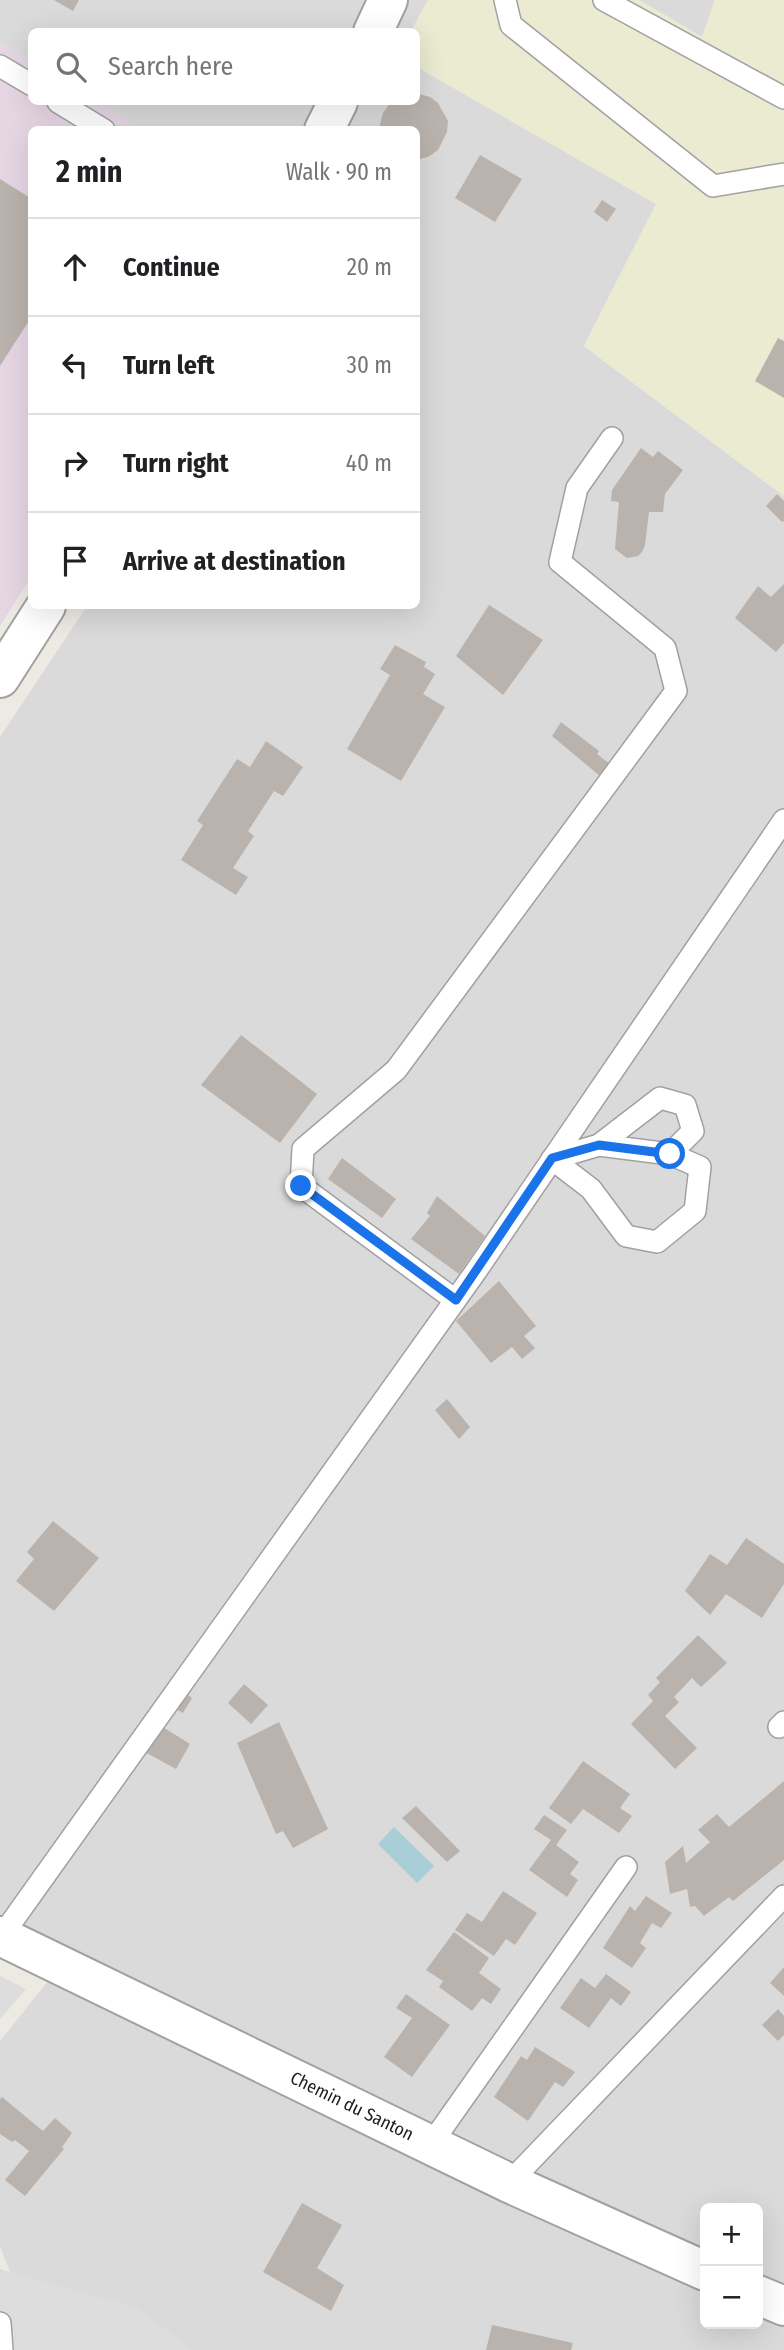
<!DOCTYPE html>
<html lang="en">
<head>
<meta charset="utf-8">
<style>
  :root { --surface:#fff; --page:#f6f6f6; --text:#202124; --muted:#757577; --line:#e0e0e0 }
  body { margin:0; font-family:"Fira Sans Condensed",sans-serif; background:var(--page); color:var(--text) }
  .controls { position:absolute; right:21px; bottom:21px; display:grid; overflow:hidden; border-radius:10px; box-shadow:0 7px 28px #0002 }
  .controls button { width:63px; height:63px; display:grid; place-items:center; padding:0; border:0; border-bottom:2px solid var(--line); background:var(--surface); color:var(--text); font:35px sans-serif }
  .stop { position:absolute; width:21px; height:21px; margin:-16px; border:5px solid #1a73e8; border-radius:50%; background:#fff }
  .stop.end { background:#1a73e8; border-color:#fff; box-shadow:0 2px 7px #0008 }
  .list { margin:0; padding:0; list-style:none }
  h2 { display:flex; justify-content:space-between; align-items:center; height:91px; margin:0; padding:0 28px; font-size:30px }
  h2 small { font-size:23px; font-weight:400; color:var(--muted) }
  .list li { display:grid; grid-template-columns:46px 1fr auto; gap:21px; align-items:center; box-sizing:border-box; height:98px; padding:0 28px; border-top:2px solid var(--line) }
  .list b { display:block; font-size:26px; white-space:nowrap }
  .list em { font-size:23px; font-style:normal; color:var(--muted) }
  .icon { flex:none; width:38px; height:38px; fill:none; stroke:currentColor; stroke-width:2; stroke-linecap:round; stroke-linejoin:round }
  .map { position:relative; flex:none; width:784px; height:2350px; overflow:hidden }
  .search { position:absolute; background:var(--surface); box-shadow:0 7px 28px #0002; left:28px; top:28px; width:392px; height:77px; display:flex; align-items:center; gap:18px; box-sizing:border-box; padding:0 24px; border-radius:10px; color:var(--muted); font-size:26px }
  .panel { position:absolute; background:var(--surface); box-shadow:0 7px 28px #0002; left:28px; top:126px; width:392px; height:483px; border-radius:10px }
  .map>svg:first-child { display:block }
  .residential { fill:#dbdada; fill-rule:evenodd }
  .industrial { fill:#e6d6e4 }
  .farmland { fill:#eaebd1 }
  .parking { fill:#ddd }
  .water { fill:#a8ced7 }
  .building { fill:#bab3ad }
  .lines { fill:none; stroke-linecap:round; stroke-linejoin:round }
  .service-casing { stroke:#a1a1a1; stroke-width:24 }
  .tertiary-casing { stroke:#a1a1a1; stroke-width:42 }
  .service { stroke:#fff; stroke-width:21 }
  .tertiary { stroke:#fff; stroke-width:38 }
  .route { stroke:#1a73e8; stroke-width:9 }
  .labels { text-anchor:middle; stroke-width:7; stroke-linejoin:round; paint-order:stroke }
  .street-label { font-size:18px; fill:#1d1d1d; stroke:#fff }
</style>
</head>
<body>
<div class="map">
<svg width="784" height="2350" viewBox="0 0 784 2350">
  <rect width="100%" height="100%" fill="#edeae4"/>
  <g class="residential">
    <path d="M0,0H428L411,31L32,32L31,61L0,42Z"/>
    <path d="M639,0H715L702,37Z"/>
    <path d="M417,67L656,204L584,346L784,496V2350H118L17,2290L0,2246V2041L49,1980L0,1927V737L87,606H416V130L143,129L97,102H416ZM705,2208H758V2324H705Z"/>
  </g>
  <path class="industrial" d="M0,42L31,61L32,102H97L143,129L32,130L31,577L0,626Z"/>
  <path class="farmland" d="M428,0H639L702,37L715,0H784V496L584,346L656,204L417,67L416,32H411Z"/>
  <g class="parking">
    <path d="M0,1976L26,1989L0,2019Z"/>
    <path d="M0,2269L135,2307L193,2350H0Z"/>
  </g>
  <path class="water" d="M394,1827L434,1866L417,1883L378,1844Z"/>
  <g class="building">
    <path d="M54,0H79L73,11Z"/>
    <path d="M416,93L430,97L438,103L448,121L447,132L438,150L428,157L416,160V130H381L380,124L383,113L390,103L416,102Z"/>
    <path d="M480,155L522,179L495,222L455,198Z"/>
    <path d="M0,179L32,199V316L0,366Z"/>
    <path d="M602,200L616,209L607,222L594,212Z"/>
    <path d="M778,338L784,341V398L755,381Z"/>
    <path d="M641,448L653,457L658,451L683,470L665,494L663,512H649L645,545L642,552L638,556L627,558L615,549L619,502L611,501L612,490Z"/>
    <path d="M777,494L784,501V521L782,522L766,506Z"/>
    <path d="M784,584V643L776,652L735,618L758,586L771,597Z"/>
    <path d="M489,605L543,640L503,695L456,656Z"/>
    <path d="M395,645L426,662L424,667L435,674L423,694L445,707L401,781L347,749L390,675L380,669Z"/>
    <path d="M561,722L599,751L597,754L610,764L600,776L552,736Z"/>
    <path d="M266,741L303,767L283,796L274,791L248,831L254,836L233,868L248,877L236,895L181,860L203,825L197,821L237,759L250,767Z"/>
    <path d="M241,1035L317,1094L280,1143L201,1085Z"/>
    <path d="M342,1158L396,1199L382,1218L328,1179Z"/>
    <path d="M437,1196L485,1236L459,1274L411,1239L430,1216L427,1213Z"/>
    <path d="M499,1281L536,1326L524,1336L535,1348L522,1359L512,1347L491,1363L456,1321Z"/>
    <path d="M447,1399L470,1427L459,1439L435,1410Z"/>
    <path d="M53,1521L99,1558L54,1611L16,1581L34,1559L27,1552Z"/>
    <path d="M746,1538L784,1564V1584L762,1618L726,1594L710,1615L685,1591L710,1554L727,1565Z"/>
    <path d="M698,1635L727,1663L701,1687L692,1678L674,1697L679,1702L665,1716L697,1748L675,1769L631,1724L653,1701L648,1695L660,1682L656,1678Z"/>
    <path d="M244,1684L268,1705L251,1724L228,1703Z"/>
    <path d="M181,1690L192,1698L183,1713L170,1706Z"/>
    <path d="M279,1722L328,1829L293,1848L283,1831L276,1834L237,1743Z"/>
    <path d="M158,1724L190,1744L176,1769L143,1751Z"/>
    <path d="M583,1761L630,1794L620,1808L632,1816L619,1833L583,1809L571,1824L549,1808Z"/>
    <path d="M784,1781V1860L733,1901L729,1897L704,1916L695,1906L690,1907L687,1889L670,1894L665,1862L683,1846L686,1863L710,1842L698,1830L717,1814L729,1827Z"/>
    <path d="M416,1806L460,1851L447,1862L402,1818Z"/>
    <path d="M544,1815L567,1830L556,1845L579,1862L570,1874L578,1880L567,1897L529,1870L551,1840L534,1829Z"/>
    <path d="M503,1891L537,1913L515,1945L506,1939L494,1956L455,1930L467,1913L482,1922Z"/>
    <path d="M646,1896L672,1913L661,1928L652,1923L640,1943L646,1948L632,1968L603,1948L630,1906L635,1911Z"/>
    <path d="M454,1932L489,1958L479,1973L501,1989L491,2004L482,1998L472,2011L439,1987L443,1981L426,1970Z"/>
    <path d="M784,1967V1996L770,1983Z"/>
    <path d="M606,1974L631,1992L621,2006L611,1998L589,2028L560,2008L581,1978L595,1988Z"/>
    <path d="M406,1994L450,2025L412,2077L384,2057L412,2018L396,2008Z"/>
    <path d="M778,2009L784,2016V2035L778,2041L762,2025Z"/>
    <path d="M535,2047L575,2072L563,2087L555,2082L528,2121L494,2097L521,2056L527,2060Z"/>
    <path d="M2,2097L43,2131L55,2118L72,2133L62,2147L64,2149L25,2196L5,2180L29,2151L15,2140L12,2142L0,2134V2099Z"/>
    <path d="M302,2203L342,2225L317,2268L344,2285L331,2311L263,2272Z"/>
    <path d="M492,2325L573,2343L571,2350H486Z"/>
  </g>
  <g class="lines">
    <g class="service-casing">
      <g id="service">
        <path d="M505,0L511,25L713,186L784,174"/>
        <path d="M604,0L784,98"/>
        <path d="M0,66L32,85"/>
        <path d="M58,102L104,130"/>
        <path d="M599,1145L670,1154L700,1167L695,1211L657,1242L626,1236L591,1189L552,1159Z"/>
        <path d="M599,1145L660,1098L685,1105L693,1131L670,1154"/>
        <path d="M455,1300L301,1186L303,1149L396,1070L676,691L665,648L560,562L577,488L612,438"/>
        <path d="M779,1727L784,1722"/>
        <path d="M1,1937L474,1274L784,820"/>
        <path d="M431,2144L626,1867"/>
        <path d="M509,2183L784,1896"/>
        <path d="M0,2323L2,2350"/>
      </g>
    </g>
    <g class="tertiary-casing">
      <g id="tertiary">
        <path d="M373,32L388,0"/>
        <path d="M324,130L338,102"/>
        <path d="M0,678L46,606"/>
        <path d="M0,1936L509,2183L705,2271"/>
        <path d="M758,2295L784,2306"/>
      </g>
    </g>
    <use href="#service" class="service"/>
    <use href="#tertiary" class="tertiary"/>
  </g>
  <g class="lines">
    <path class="route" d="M301,1186L456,1300L552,1158L599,1145L670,1154"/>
  </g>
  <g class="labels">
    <g class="street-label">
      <text transform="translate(352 2106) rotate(26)" y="6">Chemin du Santon</text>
    </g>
  </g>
</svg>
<div class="controls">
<button>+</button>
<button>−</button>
</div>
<div class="stop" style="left:670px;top:1154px"></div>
<div class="stop end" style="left:301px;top:1186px"></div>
<div class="search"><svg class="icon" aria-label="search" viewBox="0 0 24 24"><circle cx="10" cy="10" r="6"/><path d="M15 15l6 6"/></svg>Search here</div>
<section class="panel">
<h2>2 min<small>Walk · 90 m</small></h2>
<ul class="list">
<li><svg class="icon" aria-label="ahead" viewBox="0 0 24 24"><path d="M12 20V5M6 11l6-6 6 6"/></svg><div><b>Continue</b></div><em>20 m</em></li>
<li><svg class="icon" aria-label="left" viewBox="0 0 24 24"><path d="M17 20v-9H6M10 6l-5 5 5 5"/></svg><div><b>Turn left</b></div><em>30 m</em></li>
<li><svg class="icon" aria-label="right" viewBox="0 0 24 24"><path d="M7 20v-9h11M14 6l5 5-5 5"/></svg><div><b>Turn right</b></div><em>40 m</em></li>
<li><svg class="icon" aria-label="arrive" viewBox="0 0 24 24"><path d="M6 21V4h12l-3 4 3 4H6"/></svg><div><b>Arrive at destination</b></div></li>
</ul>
</section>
</div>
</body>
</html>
